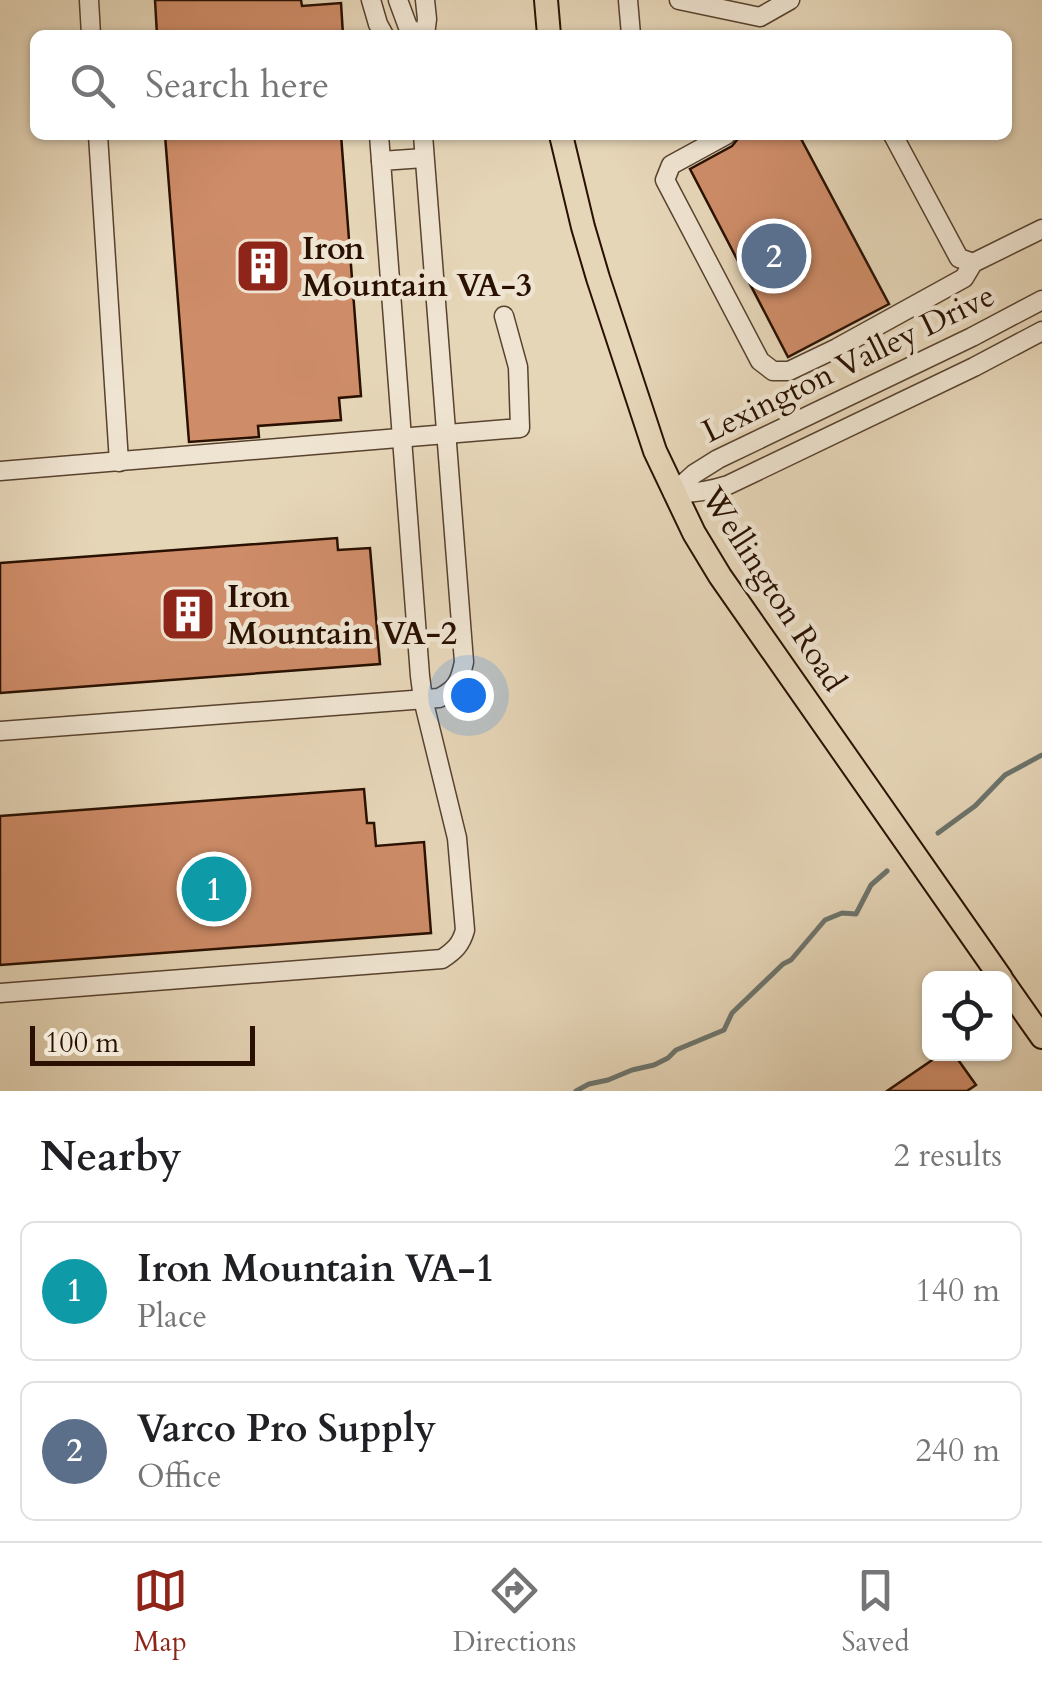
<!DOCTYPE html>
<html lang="en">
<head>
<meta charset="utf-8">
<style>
  :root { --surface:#fff; --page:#f2f2f2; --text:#202124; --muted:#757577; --line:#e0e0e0; --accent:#8f2418 }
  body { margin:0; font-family:Cardo,serif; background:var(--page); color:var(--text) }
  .controls { position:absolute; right:30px; bottom:30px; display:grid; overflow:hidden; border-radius:15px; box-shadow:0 2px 8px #0004 }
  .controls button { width:90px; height:90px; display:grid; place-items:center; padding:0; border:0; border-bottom:2px solid var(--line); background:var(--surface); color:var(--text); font:50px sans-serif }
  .scale { position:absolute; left:30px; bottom:25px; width:225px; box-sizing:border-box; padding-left:10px; border:5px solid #291000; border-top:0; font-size:28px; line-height:35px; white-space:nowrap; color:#291000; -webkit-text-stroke:8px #efe4d1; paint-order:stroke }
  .you { position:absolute; left:468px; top:695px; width:35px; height:35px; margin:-25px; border:8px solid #fff; border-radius:50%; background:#1a73e8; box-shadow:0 0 0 15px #1a73e833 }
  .badge { display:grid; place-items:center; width:65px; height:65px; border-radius:50%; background:var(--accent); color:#fff; font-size:32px; font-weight:700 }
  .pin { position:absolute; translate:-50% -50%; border:5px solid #fff; box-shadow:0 2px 10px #0006 }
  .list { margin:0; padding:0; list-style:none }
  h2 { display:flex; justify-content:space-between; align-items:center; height:130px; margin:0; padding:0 40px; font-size:42px }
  h2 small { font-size:32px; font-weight:400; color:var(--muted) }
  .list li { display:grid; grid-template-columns:65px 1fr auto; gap:30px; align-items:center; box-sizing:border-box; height:140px; margin:0 20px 20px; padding:0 20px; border:2px solid var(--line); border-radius:15px }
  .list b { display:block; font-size:38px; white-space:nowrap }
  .list p { margin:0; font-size:32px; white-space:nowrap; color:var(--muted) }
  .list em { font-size:32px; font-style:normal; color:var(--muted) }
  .icon { flex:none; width:55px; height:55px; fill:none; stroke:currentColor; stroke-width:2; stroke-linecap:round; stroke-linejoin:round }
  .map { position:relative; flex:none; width:1042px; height:1091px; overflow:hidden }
  .search { position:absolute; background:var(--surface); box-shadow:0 2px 8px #0004; left:30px; right:30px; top:30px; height:110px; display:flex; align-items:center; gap:25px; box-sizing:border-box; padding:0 35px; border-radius:15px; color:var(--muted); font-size:38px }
  .sheet { height:450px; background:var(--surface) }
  nav { display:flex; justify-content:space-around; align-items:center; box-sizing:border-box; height:140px; border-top:2px solid var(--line); background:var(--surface); font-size:28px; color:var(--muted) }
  nav a { display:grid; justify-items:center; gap:5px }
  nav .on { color:var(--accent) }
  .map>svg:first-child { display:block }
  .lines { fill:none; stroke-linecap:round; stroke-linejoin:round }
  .stream { stroke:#6c746d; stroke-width:5 }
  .building { fill:#ce8c68; stroke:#291000; stroke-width:2.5 }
  .minor-casing { stroke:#58422e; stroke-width:21 }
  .major-casing { stroke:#291000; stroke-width:26 }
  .minor { stroke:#efe4d1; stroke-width:18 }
  .major { stroke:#e6d6b8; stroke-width:22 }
  .labels { text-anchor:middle; stroke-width:9; stroke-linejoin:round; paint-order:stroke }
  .poi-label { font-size:32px; font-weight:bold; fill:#291000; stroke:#efe4d1; text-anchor:start }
  .street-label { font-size:32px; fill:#291000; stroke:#efe4d1 }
</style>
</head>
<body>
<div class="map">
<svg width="1042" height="1091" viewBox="0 0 1042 1091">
  <rect width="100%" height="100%" fill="#e6d6b8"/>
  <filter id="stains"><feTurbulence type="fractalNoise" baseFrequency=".002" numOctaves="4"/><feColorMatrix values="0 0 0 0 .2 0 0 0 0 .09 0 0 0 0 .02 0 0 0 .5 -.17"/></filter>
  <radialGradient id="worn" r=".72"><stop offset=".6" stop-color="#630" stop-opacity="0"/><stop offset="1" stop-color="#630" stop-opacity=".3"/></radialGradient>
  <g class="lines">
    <g class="stream">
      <path d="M938,833L975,806L1005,775L1042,755"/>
      <path d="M576,1091L589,1084L608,1080L632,1070L654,1065L668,1058L676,1050L724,1030L732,1013L783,964L791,960L825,920L842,913L856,914L871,885L887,871"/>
    </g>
  </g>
  <g class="building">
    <path d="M155,0H301L302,6L341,3L343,35H157Z"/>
    <path d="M165,135H341L361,396L339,398L341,420L258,426L259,437L189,442Z"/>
    <path d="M741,135H799L889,304L788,357L690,169L732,146Z"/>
    <path d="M337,538L338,550L370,548L380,664L0,693V563Z"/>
    <path d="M364,789L367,823H374L376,846L424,842L431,933L0,965V816Z"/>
    <path d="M941,1054H954L976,1085L967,1091H887Z"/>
  </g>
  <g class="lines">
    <g class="minor-casing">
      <g id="minor">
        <path d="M89,0L91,35"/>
        <path d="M371,0L378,24L384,35"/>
        <path d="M398,0L408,27L419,35"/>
        <path d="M628,0L631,35"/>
        <path d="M679,0L760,17L790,0"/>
        <path d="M425,35L427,19L425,0"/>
        <path d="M98,135L119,462"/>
        <path d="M379,135L381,161"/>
        <path d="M726,135L671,165L665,180L760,361L773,371H789L837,348L964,278L973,263L1042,229"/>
        <path d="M893,135L959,258L973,263"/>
        <path d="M0,471L520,428L518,367L504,316"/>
        <path d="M673,493L694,474L718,459L972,337L1042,300"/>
        <path d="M673,493C693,494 709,491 728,485L974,367L1042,331"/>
        <path d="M0,731L439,698C457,689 460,681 464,662L423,135"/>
        <path d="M0,993L442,959C454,951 461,945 465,930L457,838L423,699L420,676L381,161L424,158"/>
      </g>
    </g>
    <g class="major-casing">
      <g id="major">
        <path d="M546,0L549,35"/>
        <path d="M561,135L583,227L598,278L655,451L694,533L720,576L1001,978"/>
        <path d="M1004,983L1042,1037"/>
      </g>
    </g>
    <use href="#minor" class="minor"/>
    <use href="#major" class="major"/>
  </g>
  <defs>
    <g id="building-square" transform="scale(2.875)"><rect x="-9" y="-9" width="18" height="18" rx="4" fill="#8f2418" stroke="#efe4d1"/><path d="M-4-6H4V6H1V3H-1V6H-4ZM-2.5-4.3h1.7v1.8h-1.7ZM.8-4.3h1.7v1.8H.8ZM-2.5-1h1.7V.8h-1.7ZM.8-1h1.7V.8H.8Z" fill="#fff"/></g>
  </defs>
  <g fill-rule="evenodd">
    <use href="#building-square" x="263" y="266"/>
    <use href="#building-square" x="188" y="614"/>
  </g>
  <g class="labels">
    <g class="poi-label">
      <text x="302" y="259">Iron<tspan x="302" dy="37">Mountain VA-3</tspan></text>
      <text x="227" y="607">Iron<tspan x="227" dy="37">Mountain VA-2</tspan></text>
    </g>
    <g class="street-label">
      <text transform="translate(848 363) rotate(-26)" y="11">Lexington Valley Drive</text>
      <text transform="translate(774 589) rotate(57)" y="11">Wellington Road</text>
    </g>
  </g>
  <rect width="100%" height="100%" filter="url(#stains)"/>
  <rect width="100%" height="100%" fill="url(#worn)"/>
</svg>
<div class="controls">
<button><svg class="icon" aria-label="locate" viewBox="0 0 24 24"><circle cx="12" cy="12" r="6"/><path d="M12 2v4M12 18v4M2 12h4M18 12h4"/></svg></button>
</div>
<div class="scale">100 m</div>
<div class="you"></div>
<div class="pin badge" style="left:214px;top:889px;background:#0f9aa8">1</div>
<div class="pin badge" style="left:774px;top:256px;background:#5c6f8a">2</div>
<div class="search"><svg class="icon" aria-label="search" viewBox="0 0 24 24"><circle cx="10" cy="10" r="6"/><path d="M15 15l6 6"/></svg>Search here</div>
</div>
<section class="sheet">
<h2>Nearby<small>2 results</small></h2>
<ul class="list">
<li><span class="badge" style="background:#0f9aa8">1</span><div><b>Iron Mountain VA-1</b><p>Place</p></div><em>140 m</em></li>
<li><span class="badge" style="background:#5c6f8a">2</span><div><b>Varco Pro Supply</b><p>Office</p></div><em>240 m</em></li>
</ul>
</section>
<nav>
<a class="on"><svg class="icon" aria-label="map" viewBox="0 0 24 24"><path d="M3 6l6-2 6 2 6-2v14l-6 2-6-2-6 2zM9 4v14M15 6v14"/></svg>Map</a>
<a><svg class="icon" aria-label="directions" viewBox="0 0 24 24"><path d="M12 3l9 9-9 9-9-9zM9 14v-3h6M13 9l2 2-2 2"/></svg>Directions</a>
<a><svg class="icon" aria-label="saved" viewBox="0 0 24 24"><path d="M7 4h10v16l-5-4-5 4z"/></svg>Saved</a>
</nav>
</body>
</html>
